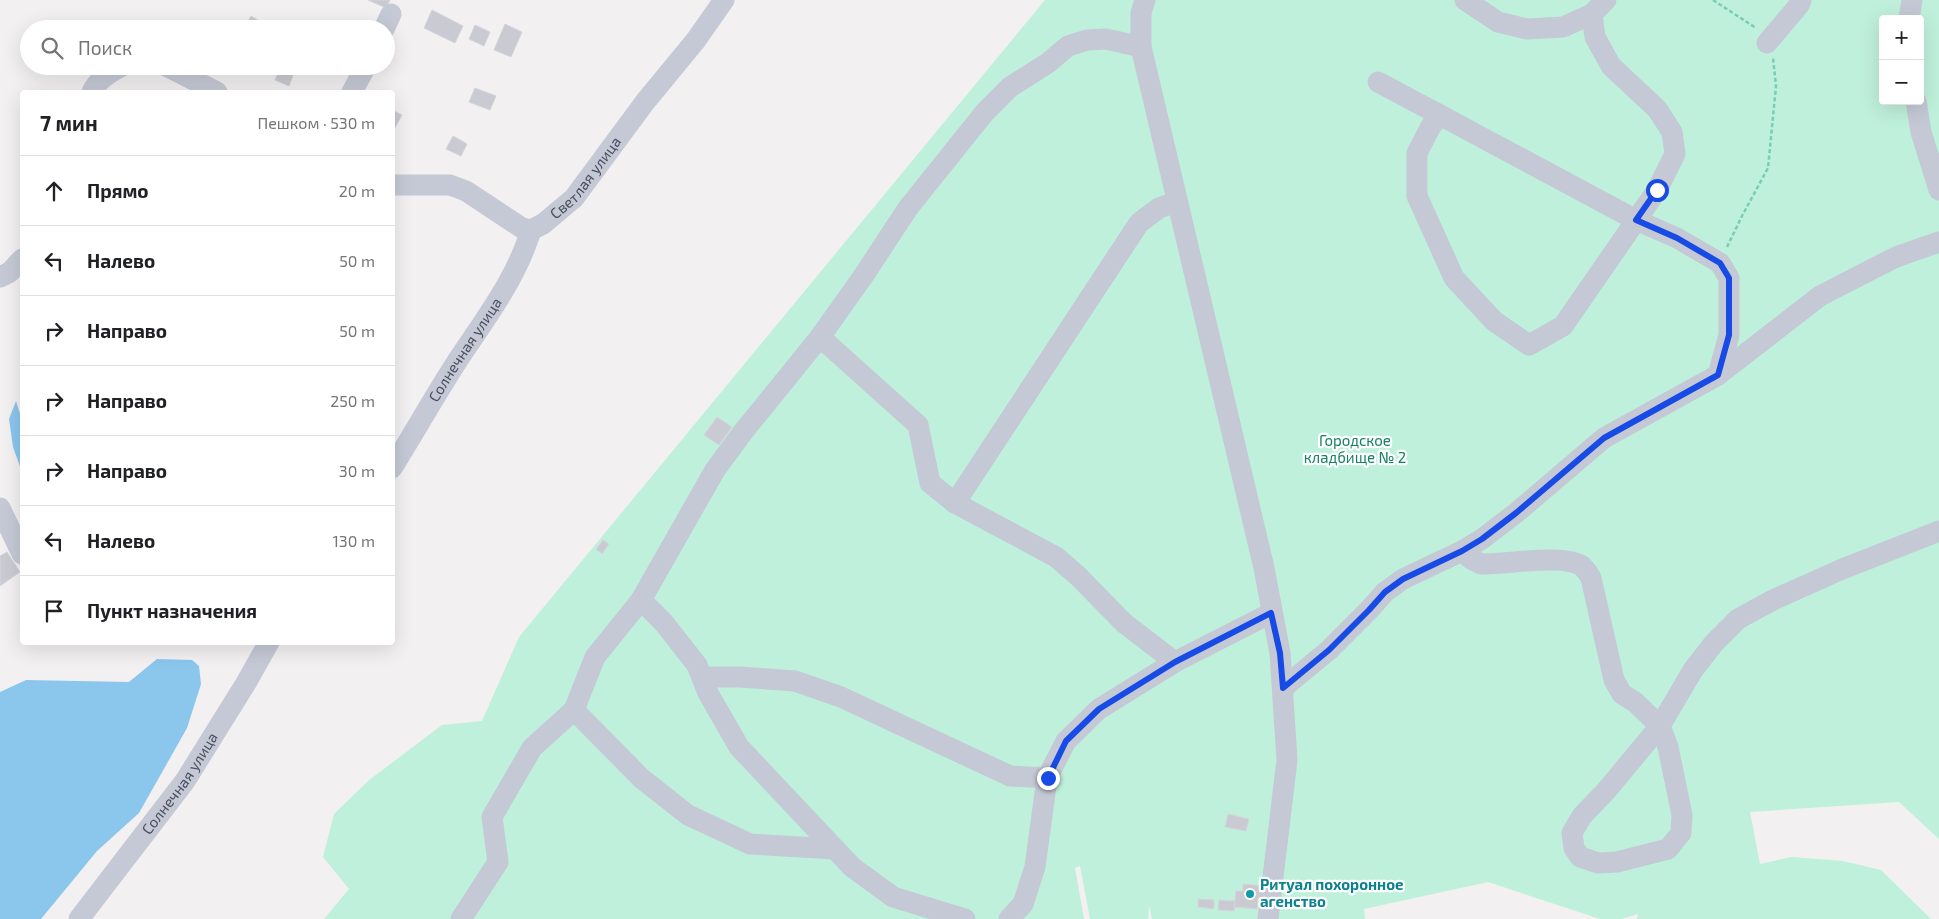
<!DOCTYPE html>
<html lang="ru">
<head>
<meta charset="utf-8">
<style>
  :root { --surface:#fff; --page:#f6f6f6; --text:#202124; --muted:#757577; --line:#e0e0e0 }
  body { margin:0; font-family:"Exo 2",sans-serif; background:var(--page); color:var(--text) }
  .controls { position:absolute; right:15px; top:15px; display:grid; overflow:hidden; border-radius:5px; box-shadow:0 5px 20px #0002 }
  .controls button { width:45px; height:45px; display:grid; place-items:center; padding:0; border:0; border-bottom:1px solid var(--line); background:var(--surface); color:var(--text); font:25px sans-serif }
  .stop { position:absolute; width:15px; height:15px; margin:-11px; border:4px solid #184ae5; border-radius:50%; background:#fff }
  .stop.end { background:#184ae5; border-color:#fff; box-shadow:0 1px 5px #0008 }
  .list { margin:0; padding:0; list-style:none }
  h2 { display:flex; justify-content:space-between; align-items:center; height:65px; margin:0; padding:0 20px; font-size:21px }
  h2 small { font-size:16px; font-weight:400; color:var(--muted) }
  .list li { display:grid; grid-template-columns:32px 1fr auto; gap:15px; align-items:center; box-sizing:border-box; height:70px; padding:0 20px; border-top:1px solid var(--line) }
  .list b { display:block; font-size:19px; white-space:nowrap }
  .list em { font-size:16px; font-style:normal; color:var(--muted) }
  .icon { flex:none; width:28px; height:28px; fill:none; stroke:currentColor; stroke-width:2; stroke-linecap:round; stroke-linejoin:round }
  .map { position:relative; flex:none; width:1939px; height:919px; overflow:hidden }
  .search { position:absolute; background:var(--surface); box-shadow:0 5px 20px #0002; left:20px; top:20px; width:375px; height:55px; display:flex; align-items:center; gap:12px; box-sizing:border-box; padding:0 18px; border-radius:28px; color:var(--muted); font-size:19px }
  .panel { position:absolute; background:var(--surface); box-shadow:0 5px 20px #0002; left:20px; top:90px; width:375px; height:555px; border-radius:5px }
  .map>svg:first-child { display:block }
  .green { fill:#bff0db; fill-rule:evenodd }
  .water { fill:#8bc6ed }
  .building { fill:#cacbd2; stroke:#d4d5db }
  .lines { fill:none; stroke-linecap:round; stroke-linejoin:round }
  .path { stroke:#76ceb4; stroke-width:2.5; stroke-dasharray:4 2.5; stroke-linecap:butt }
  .minor { stroke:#c4c9d5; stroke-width:21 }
  .route { stroke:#184ae5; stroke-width:6 }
  .culture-dot { fill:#0f9aa8; stroke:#fff; stroke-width:2 }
  .labels { text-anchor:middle; stroke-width:4.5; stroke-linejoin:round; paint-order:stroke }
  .street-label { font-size:15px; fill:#484f5e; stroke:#fff }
  .park-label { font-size:15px; fill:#168160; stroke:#fff }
  .culture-label { font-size:15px; font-weight:bold; fill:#0d838f; stroke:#fff; text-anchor:start }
</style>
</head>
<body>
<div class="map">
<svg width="1939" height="919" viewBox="0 0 1939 919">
  <rect width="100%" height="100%" fill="#f2f0f0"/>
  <path class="green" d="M1045,0H1939V839L1899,802L1750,812L1760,864L1791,857L1843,861L1881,870L1931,919H1637L1638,914L1622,919H1600L1488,882L1364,909L1365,919H1152L1149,906L1148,919H1090L1080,866L1075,868L1084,919H324L349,889L323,857L334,814L368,781L442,725L482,721L519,637ZM1883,19H1920V101H1883Z"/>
  <g class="water">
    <path d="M16,401L22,420V472L13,447L9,419Z"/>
    <path d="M157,659L192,660L199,666L201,684L187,728L139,813L97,851L41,919H0V692L26,680L129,682Z"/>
  </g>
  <g class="building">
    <path d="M368,0H390L386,8Z"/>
    <path d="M432,10L463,26L455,43L424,28Z"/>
    <path d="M251,16L273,29H244Z"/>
    <path d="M505,24L522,32L511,57L494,50Z"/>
    <path d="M475,25L490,32L484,46L469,39Z"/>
    <path d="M281,66L295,70L289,86L275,80Z"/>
    <path d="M475,88L496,96L490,110L469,102Z"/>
    <path d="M392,110L402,115L392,133Z"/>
    <path d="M453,136L467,144L461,156L446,149Z"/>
    <path d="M717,417L732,427L719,445L704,435Z"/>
    <path d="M603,540L609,544L602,554L596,549Z"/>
    <path d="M7,552L20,572L0,586V556Z"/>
    <path d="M1228,814L1249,819L1246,831L1225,827Z"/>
    <path d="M1243,884L1265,886L1264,898H1258L1257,909L1234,907L1236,891H1243Z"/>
    <path d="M1198,899L1214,900V909L1198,907Z"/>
    <path d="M1219,900L1235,901L1234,911L1218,910Z"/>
  </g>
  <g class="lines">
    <g class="path">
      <path d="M1713,0L1756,28"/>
      <path d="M1727,247L1742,216L1768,168L1776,86L1773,58"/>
    </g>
    <g class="minor">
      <path d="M1145,0L1141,13V47L1264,568L1280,653L1287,760L1268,919"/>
      <path d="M1465,0L1498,22L1527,29L1563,27L1592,14L1606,0"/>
      <path d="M1592,14L1595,37L1611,66L1657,109L1672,132L1675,154L1657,190L1563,326L1529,345L1494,321L1454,278L1417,196V153L1431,126L1440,115L1636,220L1677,238L1720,263L1729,278V335L1718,375"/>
      <path d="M1909,19L1912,0"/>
      <path d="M384,29L391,14"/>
      <path d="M1767,43L1799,5L1801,0"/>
      <path d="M166,66L217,92"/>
      <path d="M1378,82L1440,115"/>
      <path d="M92,92C97,80 110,72 122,66"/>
      <path d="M352,92L366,66"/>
      <path d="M1916,101L1921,132L1939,190"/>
      <path id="s1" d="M392,185H450L466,191L522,228L531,230L543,224L574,198L645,102L696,40L724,0"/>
      <path d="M0,277L10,272L22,259"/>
      <path d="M820,337L918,425L930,483L955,503L1056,557L1078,576L1124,623L1175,662"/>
      <path id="s2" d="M392,468C414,433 434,397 456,363C484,320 516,280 531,230"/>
      <path d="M955,503L1139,223L1159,208L1176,202"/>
      <path d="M0,508L22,554"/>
      <path d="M1462,551L1471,559L1481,564C1505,565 1563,553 1582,566C1585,569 1589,574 1591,578L1614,680L1622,694L1635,702L1660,726L1668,747L1682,815L1681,833L1668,849L1617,862L1598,863L1580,857L1574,848L1572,833L1582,816L1606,791L1660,726L1693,670L1714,643L1738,619L1773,600L1840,570L1939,531"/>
      <path d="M641,600L595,657L574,710L641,778L688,815L750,844L835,849"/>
      <path d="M702,677H740L795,681L841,697L1010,776L1047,778"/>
      <path d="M1283,688L1329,650L1369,610L1385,592L1403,579L1462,551L1482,539L1516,513L1604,438L1718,375L1820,296L1896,257L1939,242"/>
      <path id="s3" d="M79,919L185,781L246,683L269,642"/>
      <path d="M461,919L498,862L492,817L532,748L574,710"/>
      <path d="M965,919L893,897L852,867L739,747L708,693L697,665L664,623L641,600L715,470L743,432L820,337L864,275L908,208L985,112L1010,87L1048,63L1068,46L1087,40L1106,39L1141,47"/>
      <path d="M1009,919L1023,904L1035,867L1047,778L1066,741L1099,709L1175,662L1271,613"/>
    </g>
  </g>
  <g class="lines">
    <path class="route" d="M1048,778L1066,741L1099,709L1175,662L1271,613L1280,653L1283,688L1329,650L1369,610L1385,592L1403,579L1462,551L1482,539L1516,513L1604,438L1718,375L1729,335V278L1720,263L1677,238L1636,220L1657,190"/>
  </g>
  <circle class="culture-dot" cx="1250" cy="894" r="5"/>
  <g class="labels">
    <g class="street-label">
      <text dy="5" stroke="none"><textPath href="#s1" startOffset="228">Светлая улица</textPath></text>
      <text dy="5" stroke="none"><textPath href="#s2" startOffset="139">Солнечная улица</textPath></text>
      <text dy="5" stroke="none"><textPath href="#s3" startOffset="169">Солнечная улица</textPath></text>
    </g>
    <g class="park-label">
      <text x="1355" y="446">Городское<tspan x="1355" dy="17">кладбище № 2</tspan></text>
    </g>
    <g class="culture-label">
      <text x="1260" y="890">Ритуал похоронное<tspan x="1260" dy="17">агенство</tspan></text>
    </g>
  </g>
</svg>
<div class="controls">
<button>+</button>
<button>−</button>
</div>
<div class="stop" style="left:1657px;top:190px"></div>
<div class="stop end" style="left:1048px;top:778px"></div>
<div class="search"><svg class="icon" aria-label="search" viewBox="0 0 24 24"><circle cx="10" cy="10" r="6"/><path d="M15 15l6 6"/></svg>Поиск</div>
<section class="panel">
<h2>7 мин<small>Пешком · 530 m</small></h2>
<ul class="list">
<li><svg class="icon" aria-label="ahead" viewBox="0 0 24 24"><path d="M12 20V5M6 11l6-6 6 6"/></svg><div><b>Прямо</b></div><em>20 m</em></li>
<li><svg class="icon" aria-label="left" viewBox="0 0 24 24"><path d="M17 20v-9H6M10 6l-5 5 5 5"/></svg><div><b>Налево</b></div><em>50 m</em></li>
<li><svg class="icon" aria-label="right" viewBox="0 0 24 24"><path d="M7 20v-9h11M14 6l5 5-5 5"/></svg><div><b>Направо</b></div><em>50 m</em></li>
<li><svg class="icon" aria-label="right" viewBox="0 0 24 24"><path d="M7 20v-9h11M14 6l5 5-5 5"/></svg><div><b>Направо</b></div><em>250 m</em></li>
<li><svg class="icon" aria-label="right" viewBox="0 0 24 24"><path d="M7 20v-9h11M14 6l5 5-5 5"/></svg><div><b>Направо</b></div><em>30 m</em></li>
<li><svg class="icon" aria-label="left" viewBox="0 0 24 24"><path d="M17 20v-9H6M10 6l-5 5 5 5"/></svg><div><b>Налево</b></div><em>130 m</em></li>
<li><svg class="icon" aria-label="arrive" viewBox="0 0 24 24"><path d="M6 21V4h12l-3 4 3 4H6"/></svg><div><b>Пункт назначения</b></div></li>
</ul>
</section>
</div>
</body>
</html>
